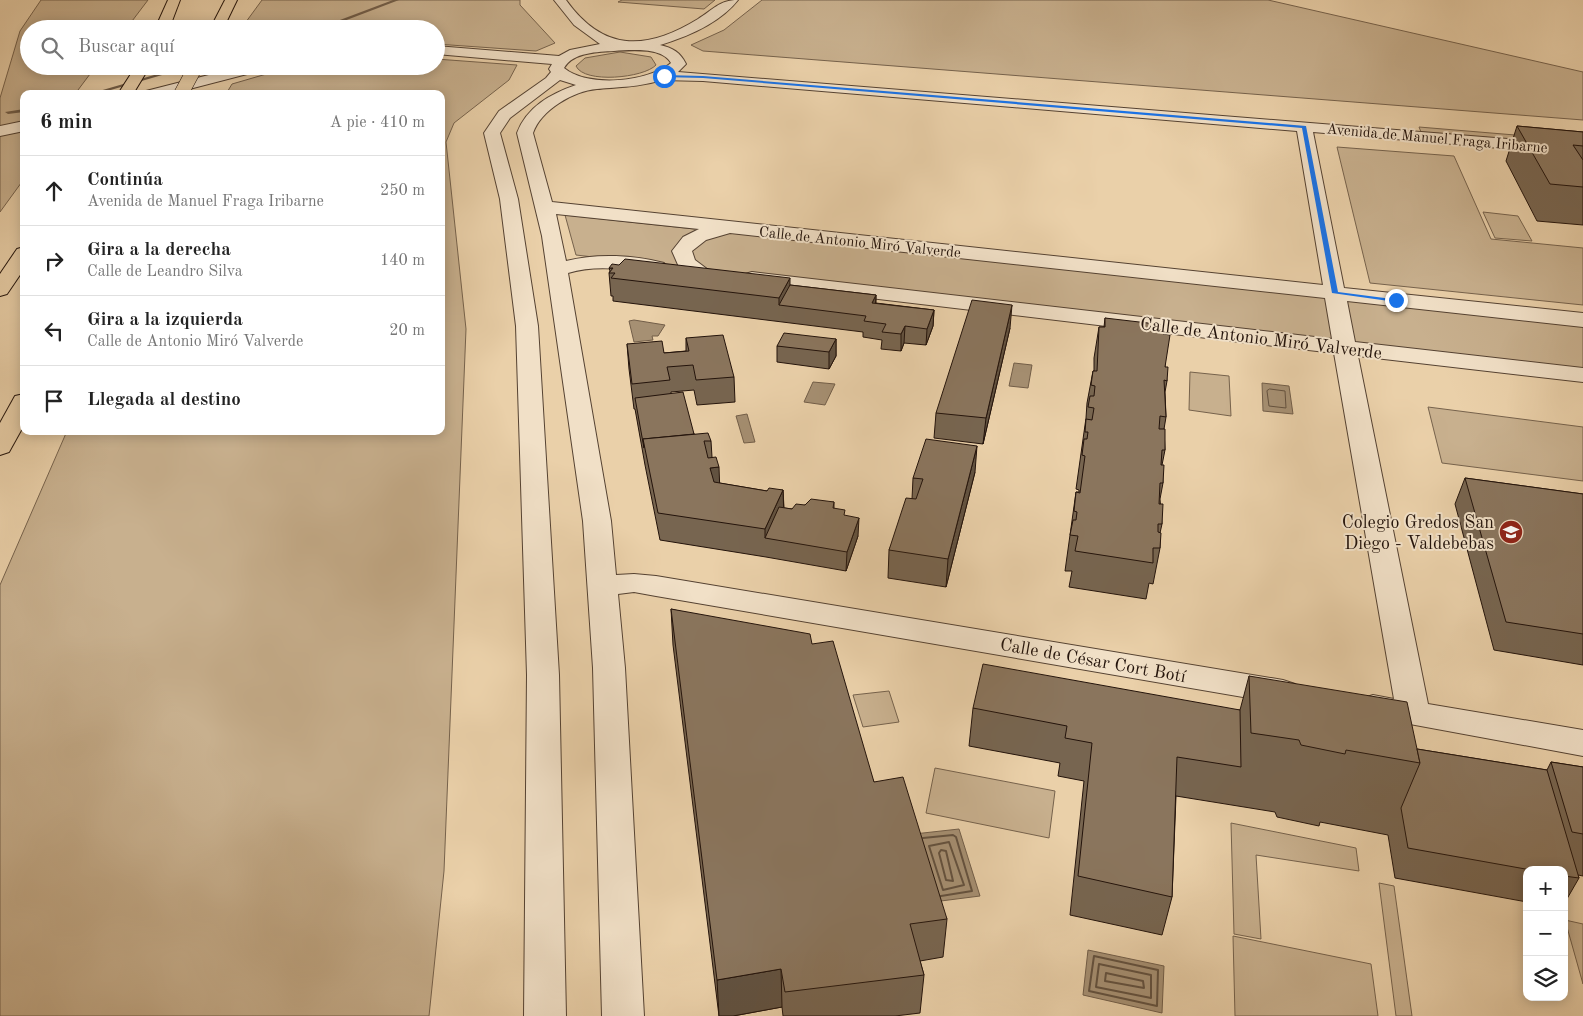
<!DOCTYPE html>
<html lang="es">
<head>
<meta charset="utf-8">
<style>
  :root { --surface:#fff; --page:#f6f6f6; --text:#222; --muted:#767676; --line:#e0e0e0 }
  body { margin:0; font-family:"Old Standard TT",serif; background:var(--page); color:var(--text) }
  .controls { position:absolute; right:15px; bottom:15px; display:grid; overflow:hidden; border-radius:10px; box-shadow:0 2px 12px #0003 }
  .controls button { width:45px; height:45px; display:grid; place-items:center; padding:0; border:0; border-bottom:1px solid var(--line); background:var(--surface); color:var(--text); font:25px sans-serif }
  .stop { position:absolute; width:15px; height:15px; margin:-11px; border:4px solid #1a73e8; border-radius:50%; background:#fff }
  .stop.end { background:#1a73e8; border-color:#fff; box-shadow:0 1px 5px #0008 }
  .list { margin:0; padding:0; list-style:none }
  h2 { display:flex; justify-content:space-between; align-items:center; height:65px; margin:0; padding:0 20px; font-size:21px }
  h2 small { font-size:16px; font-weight:400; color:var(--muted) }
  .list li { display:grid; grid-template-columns:32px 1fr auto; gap:15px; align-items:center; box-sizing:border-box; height:70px; padding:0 20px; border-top:1px solid var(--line) }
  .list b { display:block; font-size:19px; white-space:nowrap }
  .list p { margin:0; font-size:16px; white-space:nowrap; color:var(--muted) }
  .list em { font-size:16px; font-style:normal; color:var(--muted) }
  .icon { flex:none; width:28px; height:28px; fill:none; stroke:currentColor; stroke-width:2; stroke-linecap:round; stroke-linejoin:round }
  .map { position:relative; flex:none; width:1583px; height:1016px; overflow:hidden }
  .search { position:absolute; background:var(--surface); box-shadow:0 2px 12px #0003; left:20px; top:20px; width:425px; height:55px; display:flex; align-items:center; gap:12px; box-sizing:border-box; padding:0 18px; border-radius:28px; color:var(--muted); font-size:19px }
  .panel { position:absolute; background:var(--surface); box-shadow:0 2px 12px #0003; left:20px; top:90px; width:425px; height:345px; border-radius:10px }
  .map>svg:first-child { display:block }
  .green { fill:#c8b08e; stroke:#76624c }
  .water { fill:#a69073; stroke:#725e49 }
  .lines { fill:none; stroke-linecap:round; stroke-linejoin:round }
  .shore-far1 { stroke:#64523f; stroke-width:1 }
  .shore { stroke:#64523f; stroke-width:2 }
  .stream { fill:#725e49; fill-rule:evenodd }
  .minor-casing { stroke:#554232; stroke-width:2 }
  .highway-casing { stroke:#23130b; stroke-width:2 }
  .minor { fill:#f1e0c7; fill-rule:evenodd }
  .highway { fill:#ead0a9; fill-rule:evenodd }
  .highway-bridge-casing { stroke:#23130b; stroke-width:15; stroke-linecap:butt }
  .highway-bridge { stroke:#ead0a9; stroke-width:14 }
  .wall { fill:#776550; stroke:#23130b }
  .shaded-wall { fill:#615241; stroke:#23130b }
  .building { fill:#8a755d; stroke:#23130b }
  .route { fill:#1a73e8 }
  .labels { text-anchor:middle; stroke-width:4; stroke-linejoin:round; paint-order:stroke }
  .far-street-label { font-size:15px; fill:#23130b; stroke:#f1e0c7 }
  .street-label { font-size:18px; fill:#23130b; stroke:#f1e0c7 }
  .poi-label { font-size:18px; fill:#23130b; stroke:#f1e0c7; text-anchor:end }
</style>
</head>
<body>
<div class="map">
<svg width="1583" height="1016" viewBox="0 0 1583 1016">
  <rect width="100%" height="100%" fill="#ead0a9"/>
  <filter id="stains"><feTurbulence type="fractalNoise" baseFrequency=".004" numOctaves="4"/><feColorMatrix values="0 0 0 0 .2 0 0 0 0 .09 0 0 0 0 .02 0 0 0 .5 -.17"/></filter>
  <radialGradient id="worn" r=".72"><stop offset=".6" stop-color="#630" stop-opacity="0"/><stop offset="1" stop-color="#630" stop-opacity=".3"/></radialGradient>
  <g class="green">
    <path d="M41,0H148L126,29H29V66H96L75,94H24V179L0,212V98L20,31Z"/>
    <path d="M262,0H520V5L555,43L536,51L436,44V29H245L243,26Z"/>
    <path d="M622,0H715L704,9L618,2Z"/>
    <path d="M762,0H1268L1583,72V120L703,51L691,45L724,30Z"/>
    <path d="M620,52L651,57L656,65C644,78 584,84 576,66L585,58Z"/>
    <path d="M436,59L517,65L509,80L454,123L446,142L466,329L444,871L429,1016H0V585L67,431H441V94H226L232,84L294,66H436Z"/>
    <path d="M1419,127L1563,139L1567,144L1421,132Z"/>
    <path d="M1337,147L1454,156L1491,239L1583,248V305L1370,283Z"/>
    <path d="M1483,212L1518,216L1532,241L1495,238Z"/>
    <path d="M565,215L1583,325V371L576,255Z"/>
    <path d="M1190,372L1229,376L1231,416L1189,410Z"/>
    <path d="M1428,407L1583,427V481L1442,463Z"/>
    <path d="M889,691L899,722L863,727L853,695Z"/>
    <path d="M935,768L1055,791L1049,838L926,813Z"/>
    <path d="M1231,823L1356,848L1359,871L1256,855L1261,939L1234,934Z"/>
    <path d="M1379,883L1394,886L1412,1016H1396Z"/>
    <path d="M1565,920L1583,924V984Z"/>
    <path d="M1233,936L1371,964L1378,1016H1235Z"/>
  </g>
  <g class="water">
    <path d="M634,320L665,325L658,336H652L653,340L634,342L629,321Z"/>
    <path d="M1014,363L1032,365L1028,388L1009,386Z"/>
    <path d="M813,382L835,384L825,405L804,402Z"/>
    <path d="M1262,383L1289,386L1293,414L1263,411Z"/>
    <path d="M747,414L755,442L744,443L736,416Z"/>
    <path d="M959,829L980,896L933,902L914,834Z"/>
    <path d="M1088,950L1164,966L1162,1013L1083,995Z"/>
  </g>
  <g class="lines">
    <path class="shore-far1" d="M1270,389L1285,391L1286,408L1269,406L1267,391Z"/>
    <g class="shore">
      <path d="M923,838L953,835L956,837L972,891L941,896"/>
      <path d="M949,842L964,885L943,890L929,846Z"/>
      <path d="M941,850L946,851L953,881L946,880L939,853Z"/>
      <path d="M1094,956L1158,970L1157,1006L1089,991Z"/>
      <path d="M1099,964L1151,975V998L1096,987Z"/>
      <path d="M1106,973L1143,981L1144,988L1105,981Z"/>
    </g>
    <g class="stream">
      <path d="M393,0H399L323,29H316Z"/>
      <path d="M185,66H193L97,94H89Z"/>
      <path d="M24,109V112L8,114L5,112Z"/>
    </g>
    <g class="minor-casing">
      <g id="minor">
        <path d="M554,0H566C603,52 646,51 698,19C713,10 719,0 738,0C720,23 687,37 660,45C673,48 680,52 686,64L678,72L1583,145V155L1313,132L1344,288L1583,313V327L1347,301L1355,342L1583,368V382L1358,356L1428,704L1583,730V756L1361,715L1356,707L1361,699L1373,695L1394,699L1334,353L752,284L745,282L742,278L745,274L752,272L1332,339L1325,298L730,233L706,240L692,251L695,260L711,272L708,276L701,278L679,267L672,251L683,237L699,229L556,214L566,261C597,253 634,255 664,263L667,267L664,271L657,273C628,270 597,264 568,273L611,521L616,575L634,574L656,576L1283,680L1295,684L1299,692L1295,700L1283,704L656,596L634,592L618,594L625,668L644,1016H602L593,668L583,521L542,236L517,133C527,107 550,94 576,85L560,80L510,118L500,133L518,199L538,326L559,675L566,1016H524L527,675L516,326L500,199L484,133L499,111L546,78L551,72L549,69L552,64L436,54V46L559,56L570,50L600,44L574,25ZM614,51C631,50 662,47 671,63C648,82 588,88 564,68C573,52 598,52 614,51ZM662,80L703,81L1297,131L1323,285L552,202L533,133C541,110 573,91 597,89C619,87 640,87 662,80Z"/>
        <path d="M244,66H269L267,69L170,94H144L146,91Z"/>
        <path d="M24,121V131L0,136V126Z"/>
      </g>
    </g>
    <g class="highway-casing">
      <g id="highway">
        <path d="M168,0H180L169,29H155Z"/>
        <path d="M225,0H237L223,29H210Z"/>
        <path d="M136,66H150L133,94H118Z"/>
        <path d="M24,247V269L7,294L0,296V274L17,249Z"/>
        <path d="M24,394V425L9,452L0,455V423L15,396Z"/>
      </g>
    </g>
    <use href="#minor" class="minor"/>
    <use href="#highway" class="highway"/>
    <g class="highway-bridge-casing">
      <path id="highway-bridge" d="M181,94L196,66"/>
    </g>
    <use href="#highway-bridge" class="highway-bridge"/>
  </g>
  <g class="wall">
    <path d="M1517,126L1583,132V225L1537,221L1506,161Z"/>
    <path d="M609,268L790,285L876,295V303L934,310L933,326L926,345L904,343L901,351L881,349L882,340L863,337V332L613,301V296H611L609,273L610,271Z"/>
    <path d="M1105,318L1163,334L1165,367L1167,381L1165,392L1166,417L1164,429L1165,450L1162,465L1163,483L1160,499L1162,524L1160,533V548L1153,584L1149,583L1146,599L1069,587L1072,571H1065L1076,492H1079V490L1076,489L1086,418L1087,403L1093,371H1094V358L1099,327H1104Z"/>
    <path d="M1010,328L983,444L934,438L936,413Z"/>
    <path d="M686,338L734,377L735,402L697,405L694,390L671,392V394L694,434L711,441L712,457L719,483L767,491L783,490L784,508L792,509L805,505L834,502V509L844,515L858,536L846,571L766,557L660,540L645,465L635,409H634L629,369L627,344L664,353L686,351Z"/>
    <path d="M836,339V356L829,369L777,362V346Z"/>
    <path d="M975,472L946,587L888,578L889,550L912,499L913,478Z"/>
    <path d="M1465,478L1583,494V665L1494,650L1455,504Z"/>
    <path d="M671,609L812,644L874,782L947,919L943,957L920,961L924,975L920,1013L895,1016H783L782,1007L733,1016H719L673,645Z"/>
    <path d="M1249,676L1417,749L1547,770L1551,762L1583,767V876L1578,875L1579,878L1564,904V870H1527V902L1395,878L1388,835L1320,822L1319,826L1277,817L1275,812L1176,796L1172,897L1162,935L1070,915L1084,781L1058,776L1060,763L969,746L973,708L1240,710Z"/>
  </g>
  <g class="shaded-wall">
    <path d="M790,278V301L779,305V298Z"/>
    <path d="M876,295L875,311L872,303Z"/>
    <path d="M1012,305L1010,328L983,444L986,418Z"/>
    <path d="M934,310L933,326L926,345L927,329Z"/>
    <path d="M905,326L904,343L901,351V334Z"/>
    <path d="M836,339V356L829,369V352Z"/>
    <path d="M977,446L975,472L946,587L948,559Z"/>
    <path d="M719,467L720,494L712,495L710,468Z"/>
    <path d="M783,490L784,517L765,538V529Z"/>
    <path d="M859,518L858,536L846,571L847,552Z"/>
    <path d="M781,969L782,1007L733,1016H719L717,980Z"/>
  </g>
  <g class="building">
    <path d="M1517,126L1583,132V146L1573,145L1583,160V187L1550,184Z"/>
    <path d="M625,259L790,278L779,298L611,278L615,273H609L613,268H609L612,264L619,265Z"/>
    <path d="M790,285L876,295L872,303L934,310L927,329L905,326L901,334L882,332L886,324L864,321L866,316L779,305Z"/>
    <path d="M972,300L1012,305L986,418L936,413Z"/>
    <path d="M1105,318L1165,325L1163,334L1170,335L1165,367H1168L1167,381L1164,380L1166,417L1160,416L1159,429H1165V450H1162L1161,465H1164L1163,483H1160L1159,504H1163L1162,524H1158V532L1161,533L1160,548H1153V563L1075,551L1078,536L1070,535L1073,520H1076L1077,512L1074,511L1076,492L1080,493L1085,456L1082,455L1084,439H1087L1088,432H1085L1086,419L1092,420L1094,408L1088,407L1090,396H1094L1095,386L1091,385L1093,371H1097L1099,327H1105Z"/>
    <path d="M784,333L836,339L829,352L777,346Z"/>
    <path d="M723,335L734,377L696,380L693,365L667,367L670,380L632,384L627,344L662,341L664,353L689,351L686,338Z"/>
    <path d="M683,392L694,434L643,439L644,448L635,398Z"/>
    <path d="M708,433L711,441H704L708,458L716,457L719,467L710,468L714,482L767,491L769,488L783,490L765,529L658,513L643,439Z"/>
    <path d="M926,439L977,446L948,559L889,550L906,498L916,499L923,479L913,478Z"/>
    <path d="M1465,478L1583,494V634L1506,622Z"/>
    <path d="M811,499L834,502L833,508L845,510L844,515L859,518L847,552L765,538L779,507L792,509L796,504L805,505Z"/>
    <path d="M671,609L810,634L812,644L833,641L874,782L903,777L947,919L910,924L924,975L785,992L781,969L717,980Z"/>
    <path d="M983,664L1240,710L1241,767L1177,757L1172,897L1078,876L1092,743L1065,738L1067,726L973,708Z"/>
    <path d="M1249,676L1407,702L1420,763L1346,750L1345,754L1301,745L1299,740L1251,733Z"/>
    <path d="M1417,749L1547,770L1579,878L1564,876V870H1531L1408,848L1401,808L1420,763Z"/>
    <path d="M1551,762L1583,767V834L1572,832Z"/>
  </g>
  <path class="route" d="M664,75L703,76L1306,126L1338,292L1400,300L1396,302L1332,293L1302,128L703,78L662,77Z"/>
  <defs>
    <g id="school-disc" transform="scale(1.25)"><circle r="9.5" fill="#8f2418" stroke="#f1e0c7"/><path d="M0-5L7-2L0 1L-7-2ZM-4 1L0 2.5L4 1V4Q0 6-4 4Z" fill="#fff"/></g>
  </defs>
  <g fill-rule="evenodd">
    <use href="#school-disc" x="1511" y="532"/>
  </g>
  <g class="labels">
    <g class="far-street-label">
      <text transform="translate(1437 138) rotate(5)" y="5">Avenida de Manuel Fraga Iribarne</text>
      <text transform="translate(860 242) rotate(6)" y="5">Calle de Antonio Miró Valverde</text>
    </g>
    <g class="street-label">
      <text transform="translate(1261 338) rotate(7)" y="6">Calle de Antonio Miró Valverde</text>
      <text transform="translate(1093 660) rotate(10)" y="6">Calle de César Cort Botí</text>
    </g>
    <g class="poi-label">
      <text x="1494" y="528">Colegio Gredos San<tspan x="1494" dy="21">Diego - Valdebebas</tspan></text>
    </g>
  </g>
  <rect width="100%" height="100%" filter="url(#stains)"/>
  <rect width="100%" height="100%" fill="url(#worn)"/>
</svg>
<div class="controls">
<button>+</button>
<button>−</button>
<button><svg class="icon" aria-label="layers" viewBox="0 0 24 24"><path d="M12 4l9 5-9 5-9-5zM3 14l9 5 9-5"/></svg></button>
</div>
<div class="stop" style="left:664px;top:76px"></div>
<div class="stop end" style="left:1396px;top:300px"></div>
<div class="search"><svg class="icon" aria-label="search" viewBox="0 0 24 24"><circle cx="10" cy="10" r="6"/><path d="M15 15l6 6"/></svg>Buscar aquí</div>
<section class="panel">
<h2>6 min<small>A pie · 410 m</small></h2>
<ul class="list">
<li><svg class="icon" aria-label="ahead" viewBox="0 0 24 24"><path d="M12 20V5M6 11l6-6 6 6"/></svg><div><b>Continúa</b><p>Avenida de Manuel Fraga Iribarne</p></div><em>250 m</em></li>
<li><svg class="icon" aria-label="right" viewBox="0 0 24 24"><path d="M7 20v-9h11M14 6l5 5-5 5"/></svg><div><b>Gira a la derecha</b><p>Calle de Leandro Silva</p></div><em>140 m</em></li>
<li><svg class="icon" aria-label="left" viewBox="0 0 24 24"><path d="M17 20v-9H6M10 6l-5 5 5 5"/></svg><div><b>Gira a la izquierda</b><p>Calle de Antonio Miró Valverde</p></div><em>20 m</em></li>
<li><svg class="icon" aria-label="arrive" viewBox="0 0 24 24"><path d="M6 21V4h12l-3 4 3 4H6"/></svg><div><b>Llegada al destino</b></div></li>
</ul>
</section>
</div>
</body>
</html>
